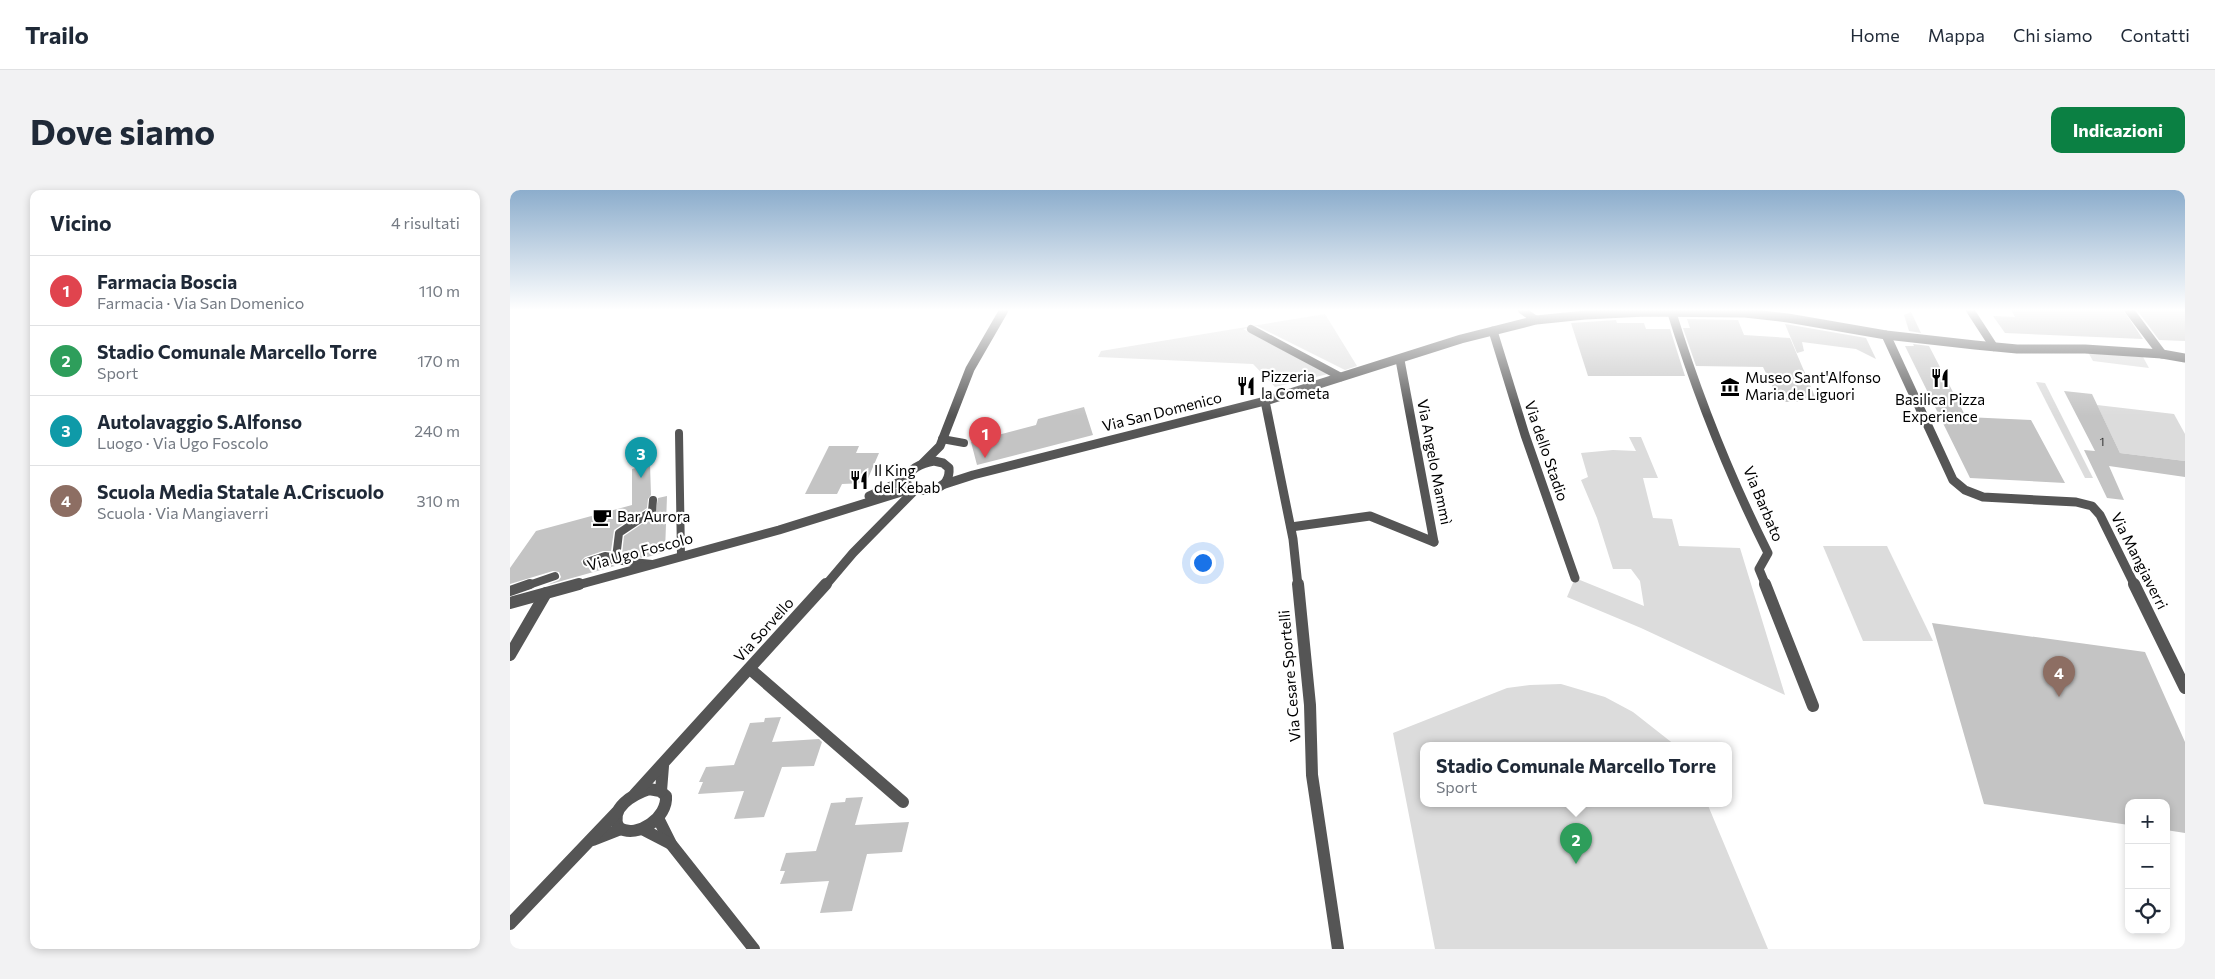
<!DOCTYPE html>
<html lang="it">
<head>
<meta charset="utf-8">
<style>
  :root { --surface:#fff; --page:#f2f2f3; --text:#1f2937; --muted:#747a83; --line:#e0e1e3; --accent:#0b8043 }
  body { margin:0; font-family:Commissioner,sans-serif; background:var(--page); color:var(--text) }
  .controls { position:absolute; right:15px; bottom:15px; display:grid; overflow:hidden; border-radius:10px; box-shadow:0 2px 8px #0003 }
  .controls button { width:45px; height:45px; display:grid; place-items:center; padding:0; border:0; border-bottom:1px solid var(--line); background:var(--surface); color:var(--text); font:25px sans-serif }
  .you { position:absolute; left:692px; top:372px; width:18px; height:18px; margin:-12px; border:4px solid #fff; border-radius:50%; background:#1a73e8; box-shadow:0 0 0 8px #1a73e833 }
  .badge { display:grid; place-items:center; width:32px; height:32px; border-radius:50%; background:var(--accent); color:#fff; font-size:16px; font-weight:700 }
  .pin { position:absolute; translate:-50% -41px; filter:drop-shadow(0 1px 2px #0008) }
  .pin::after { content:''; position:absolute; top:26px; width:18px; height:15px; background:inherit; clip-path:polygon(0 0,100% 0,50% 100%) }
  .popup { position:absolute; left:910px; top:552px; width:312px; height:65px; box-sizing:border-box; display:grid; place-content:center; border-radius:10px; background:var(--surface); filter:drop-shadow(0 1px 4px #0005); font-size:16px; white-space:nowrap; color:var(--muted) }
  .popup b { font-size:19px; color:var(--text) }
  .popup::after { content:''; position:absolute; left:50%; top:100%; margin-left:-10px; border:10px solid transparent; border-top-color:var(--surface) }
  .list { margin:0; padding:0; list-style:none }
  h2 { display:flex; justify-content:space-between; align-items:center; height:65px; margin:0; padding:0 20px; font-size:21px }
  h2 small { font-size:16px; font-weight:400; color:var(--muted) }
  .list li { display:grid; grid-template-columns:32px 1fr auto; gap:15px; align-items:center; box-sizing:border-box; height:70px; padding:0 20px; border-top:1px solid var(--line) }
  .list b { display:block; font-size:19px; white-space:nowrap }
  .list p { margin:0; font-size:16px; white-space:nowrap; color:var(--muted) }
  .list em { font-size:16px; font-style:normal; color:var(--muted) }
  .icon { flex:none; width:28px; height:28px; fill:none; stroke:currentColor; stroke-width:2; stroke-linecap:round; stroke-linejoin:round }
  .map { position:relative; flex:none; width:1675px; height:759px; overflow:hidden; border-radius:10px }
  header { display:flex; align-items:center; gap:30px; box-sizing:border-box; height:70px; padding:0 25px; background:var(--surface); border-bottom:1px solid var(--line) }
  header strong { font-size:24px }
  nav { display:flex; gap:28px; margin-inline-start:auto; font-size:18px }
  .intro { display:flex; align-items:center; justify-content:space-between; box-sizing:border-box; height:120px; padding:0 30px }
  h1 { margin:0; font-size:35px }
  .button { padding:12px 22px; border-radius:10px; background:var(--accent); color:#fff; font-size:18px; font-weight:700 }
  main { display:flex; gap:30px; padding:0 30px }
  aside { flex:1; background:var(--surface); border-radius:10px; box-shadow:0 2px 8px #0003 }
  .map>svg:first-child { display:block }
  .green { fill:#dcdcdc }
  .building { fill:#c4c4c4 }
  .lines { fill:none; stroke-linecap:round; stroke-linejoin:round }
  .service-far1 { stroke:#555; stroke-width:8 }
  .service { stroke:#555; stroke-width:10 }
  .minor-far1 { stroke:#555; stroke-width:9 }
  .minor { stroke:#555; stroke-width:12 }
  .tertiary-far1 { stroke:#555; stroke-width:9 }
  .tertiary { stroke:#555; stroke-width:12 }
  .labels { text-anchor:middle; stroke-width:4.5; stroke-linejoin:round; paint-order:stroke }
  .number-label { font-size:12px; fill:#313131 }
  .poi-label { font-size:15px; fill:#000; stroke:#fff; text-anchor:start }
  .street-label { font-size:15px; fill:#000; stroke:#fff }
</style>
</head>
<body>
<header>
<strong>Trailo</strong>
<nav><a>Home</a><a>Mappa</a><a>Chi siamo</a><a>Contatti</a></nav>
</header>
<div class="intro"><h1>Dove siamo</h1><a class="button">Indicazioni</a></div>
<main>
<aside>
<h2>Vicino<small>4 risultati</small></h2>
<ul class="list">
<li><span class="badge" style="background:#e0444e">1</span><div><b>Farmacia Boscia</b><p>Farmacia · Via San Domenico</p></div><em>110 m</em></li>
<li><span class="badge" style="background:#2e9e5b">2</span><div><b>Stadio Comunale Marcello Torre</b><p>Sport</p></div><em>170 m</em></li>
<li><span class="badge" style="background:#0f9aa8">3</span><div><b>Autolavaggio S.Alfonso</b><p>Luogo · Via Ugo Foscolo</p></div><em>240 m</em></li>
<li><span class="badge" style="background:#8d6e63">4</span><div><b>Scuola Media Statale A.Criscuolo</b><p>Scuola · Via Mangiaverri</p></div><em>310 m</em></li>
</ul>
</aside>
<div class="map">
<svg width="1675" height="759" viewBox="0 0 1675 759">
  <rect width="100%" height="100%" fill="#fff"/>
  <g class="green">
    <path d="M815,124L847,176L835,180L747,136L733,139L818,184L765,197L743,174L588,167L591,161Z"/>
    <path d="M1578,162L1633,167L1639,178L1583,171Z"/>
    <path d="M1526,192L1535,193L1583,288H1575Z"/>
    <path d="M1587,215L1664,224L1675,244V271L1610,263Z"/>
    <path d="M1119,247H1131L1148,288H1133L1143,328L1162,329L1169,356L1230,358L1275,505L1131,438L1057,407L1065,388L1134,416L1130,391L1121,379H1103L1087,328L1071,290L1078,287L1071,263L1103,260L1126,261Z"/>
    <path d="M1313,356H1377L1423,451H1353Z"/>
    <path d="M1051,494L1095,507L1123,522L1165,555H914V613H1197L1258,759H925L883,543L997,498L1020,495Z"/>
  </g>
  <g class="building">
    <path d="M1501,120H1613L1633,149L1495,143L1483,126L1505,127Z"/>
    <path d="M1627,120H1675V151L1649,150Z"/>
    <path d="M1401,122L1411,143L1399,141L1394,125Z"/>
    <path d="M1177,129L1228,130L1234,145L1280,148L1306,209L1286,208L1288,212H1270L1253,177L1186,176L1173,138H1180Z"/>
    <path d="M1106,130L1107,133H1134L1136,139H1160L1175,186H1078L1061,133Z"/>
    <path d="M1275,134L1356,148L1366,169L1346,159L1292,152L1294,161L1287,163Z"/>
    <path d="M1403,154L1419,156L1456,227L1521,230L1555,293L1460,288L1395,156H1404Z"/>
    <path d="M1554,201L1582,204L1610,263L1675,271V287L1599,276L1614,310L1597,308L1574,260L1585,261Z"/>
    <path d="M574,217L583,245L467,275L461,252L526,235L528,229Z"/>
    <path d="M319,256H349L346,263H369L356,293L332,294L327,304H295Z"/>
    <path d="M140,274L141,305L138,309L137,318L104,340L101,361H93L75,367L71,371L73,376L76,378L95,372L105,376L37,395L49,390L51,387L49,382L43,381L0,394V378L26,341L122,315V279Z"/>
    <path d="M157,306L155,362L134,368L112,365L114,346L145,325L148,308Z"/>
    <path d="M1422,433L1635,462L1675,552V643L1656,640V613H1619V635L1474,614Z"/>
    <path d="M271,527L262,552L309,549L312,552L304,576L272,577L254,627L224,629L234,601L188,604L193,592H189L196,577L224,575L240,533L254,532L255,528Z"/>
    <path d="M353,607L345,635L399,632L392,662L357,664L342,721L310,723L319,691L270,694L275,681H270L276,663L306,661L321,613L335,612L336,608Z"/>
  </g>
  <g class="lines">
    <g class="service-far1">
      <path d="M1012,120L1026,130"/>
      <path d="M1460,120L1484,157"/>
      <path d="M741,139L831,187"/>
      <path d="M169,243L171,366"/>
      <path d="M432,249L454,253"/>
      <path d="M103,370L142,374"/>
      <path d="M77,372L95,366L106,368L109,343L142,321L143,310"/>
      <path d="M16,396L45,386"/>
    </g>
    <path class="service" d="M0,401L20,394"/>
    <g class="minor-far1">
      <path d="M1161,120C1186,201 1220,287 1258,363L1249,379L1256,396"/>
      <path d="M1619,120L1652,164"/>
      <path d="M983,141L1015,245L1065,388"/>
      <path d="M1376,145L1443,290L1455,300L1473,307L1566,312L1582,316L1590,325L1625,396"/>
      <path d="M890,170L924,352"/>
      <path d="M755,211L783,349L788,396"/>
      <path d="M781,337L860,326L924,352"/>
    </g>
    <g class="minor">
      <path d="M788,394L800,515L802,585L828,759"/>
      <path d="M1255,394L1303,516"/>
      <path d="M1624,394L1675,498"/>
      <path d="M0,465L36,403"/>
      <path d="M240,479L393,612"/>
    </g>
    <g class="tertiary-far1">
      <path d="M424,271L433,273L439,278C441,300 415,305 398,297L396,289C401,277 412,273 424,271Z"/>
      <path d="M413,273L430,256L460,179L494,120"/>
      <path d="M432,295L463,285L755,211L951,149L1026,130L1075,125L1135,122L1235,123L1278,128L1376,145L1465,155L1507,159H1575L1652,164L1675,168"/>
      <path d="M359,306L396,289"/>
      <path d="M64,396L269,340L401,299"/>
      <path d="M315,396L343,363L404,301"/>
    </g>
    <g class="tertiary">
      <path d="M0,413L69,394"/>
      <path d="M139,599L150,601L156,606C158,627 128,649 109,638C98,618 124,604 139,599Z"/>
      <path d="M151,601L153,576"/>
      <path d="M125,604L316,394"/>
      <path d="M148,628L161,654L244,759"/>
      <path d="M132,639L161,654"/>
      <path d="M83,650L111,639"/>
      <path d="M0,734L107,622"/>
    </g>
  </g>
  <linearGradient id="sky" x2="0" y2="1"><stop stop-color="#8cadcc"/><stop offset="0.53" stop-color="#fff"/><stop offset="1" stop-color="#fff" stop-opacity="0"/></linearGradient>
  <rect width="1675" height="226" fill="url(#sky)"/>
  <defs>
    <g id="restaurant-bare" transform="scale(1.5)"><path d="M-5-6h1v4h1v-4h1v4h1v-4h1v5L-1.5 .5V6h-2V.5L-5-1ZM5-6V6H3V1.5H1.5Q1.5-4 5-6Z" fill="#000" stroke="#fff" stroke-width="2.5" paint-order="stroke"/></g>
    <g id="museum-bare" transform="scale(1.5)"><path d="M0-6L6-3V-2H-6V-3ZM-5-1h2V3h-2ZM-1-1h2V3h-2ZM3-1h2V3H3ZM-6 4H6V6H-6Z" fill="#000" stroke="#fff" stroke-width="2.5" paint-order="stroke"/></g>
    <g id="cafe-bare" transform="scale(1.5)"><path d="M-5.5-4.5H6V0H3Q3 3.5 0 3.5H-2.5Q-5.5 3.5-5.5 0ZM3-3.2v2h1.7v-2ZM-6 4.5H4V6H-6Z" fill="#000" stroke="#fff" stroke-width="2.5" paint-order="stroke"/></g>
  </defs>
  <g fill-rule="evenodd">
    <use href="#restaurant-bare" x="1430" y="188"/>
    <use href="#restaurant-bare" x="736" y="196"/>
    <use href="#museum-bare" x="1220" y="197"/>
    <use href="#restaurant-bare" x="349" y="290"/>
    <use href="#cafe-bare" x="92" y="327"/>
  </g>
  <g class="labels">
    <g class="number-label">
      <text x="1592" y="256">1</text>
    </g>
    <g class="poi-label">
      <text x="751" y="192">Pizzeria<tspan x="751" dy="17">la Cometa</tspan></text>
      <text x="1235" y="193">Museo Sant'Alfonso<tspan x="1235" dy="17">Maria de Liguori</tspan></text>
      <text x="1430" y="215" text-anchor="middle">Basilica Pizza<tspan x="1430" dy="17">Experience</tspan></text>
      <text x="364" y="286">Il King<tspan x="364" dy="17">del Kebab</tspan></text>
      <text x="107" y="332">Bar Aurora</text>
    </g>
    <g class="street-label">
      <text transform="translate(652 222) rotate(-14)" y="5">Via San Domenico</text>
      <text transform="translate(1036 261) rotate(71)" y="5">Via dello Stadio</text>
      <text transform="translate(924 272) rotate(79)" y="5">Via Angelo Mammì</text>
      <text transform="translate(1253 314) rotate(67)" y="5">Via Barbato</text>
      <text transform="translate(130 362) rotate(-15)" y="5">Via Ugo Foscolo</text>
      <text transform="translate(1629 371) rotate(63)" y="5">Via Mangiaverri</text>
      <text transform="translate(254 440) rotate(-48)" y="5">Via Sorvello</text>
      <text transform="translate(780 486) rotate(-95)" y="5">Via Cesare Sportelli</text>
    </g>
  </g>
</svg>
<div class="controls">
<button>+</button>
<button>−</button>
<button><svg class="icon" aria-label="locate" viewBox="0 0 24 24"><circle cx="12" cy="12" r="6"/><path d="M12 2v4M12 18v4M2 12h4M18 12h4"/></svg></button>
</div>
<div class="you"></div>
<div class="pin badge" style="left:475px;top:268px;background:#e0444e">1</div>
<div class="pin badge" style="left:1066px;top:674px;background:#2e9e5b">2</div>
<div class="popup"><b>Stadio Comunale Marcello Torre</b>Sport</div>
<div class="pin badge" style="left:131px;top:288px;background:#0f9aa8">3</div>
<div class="pin badge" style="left:1549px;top:507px;background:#8d6e63">4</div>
</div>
</main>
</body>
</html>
